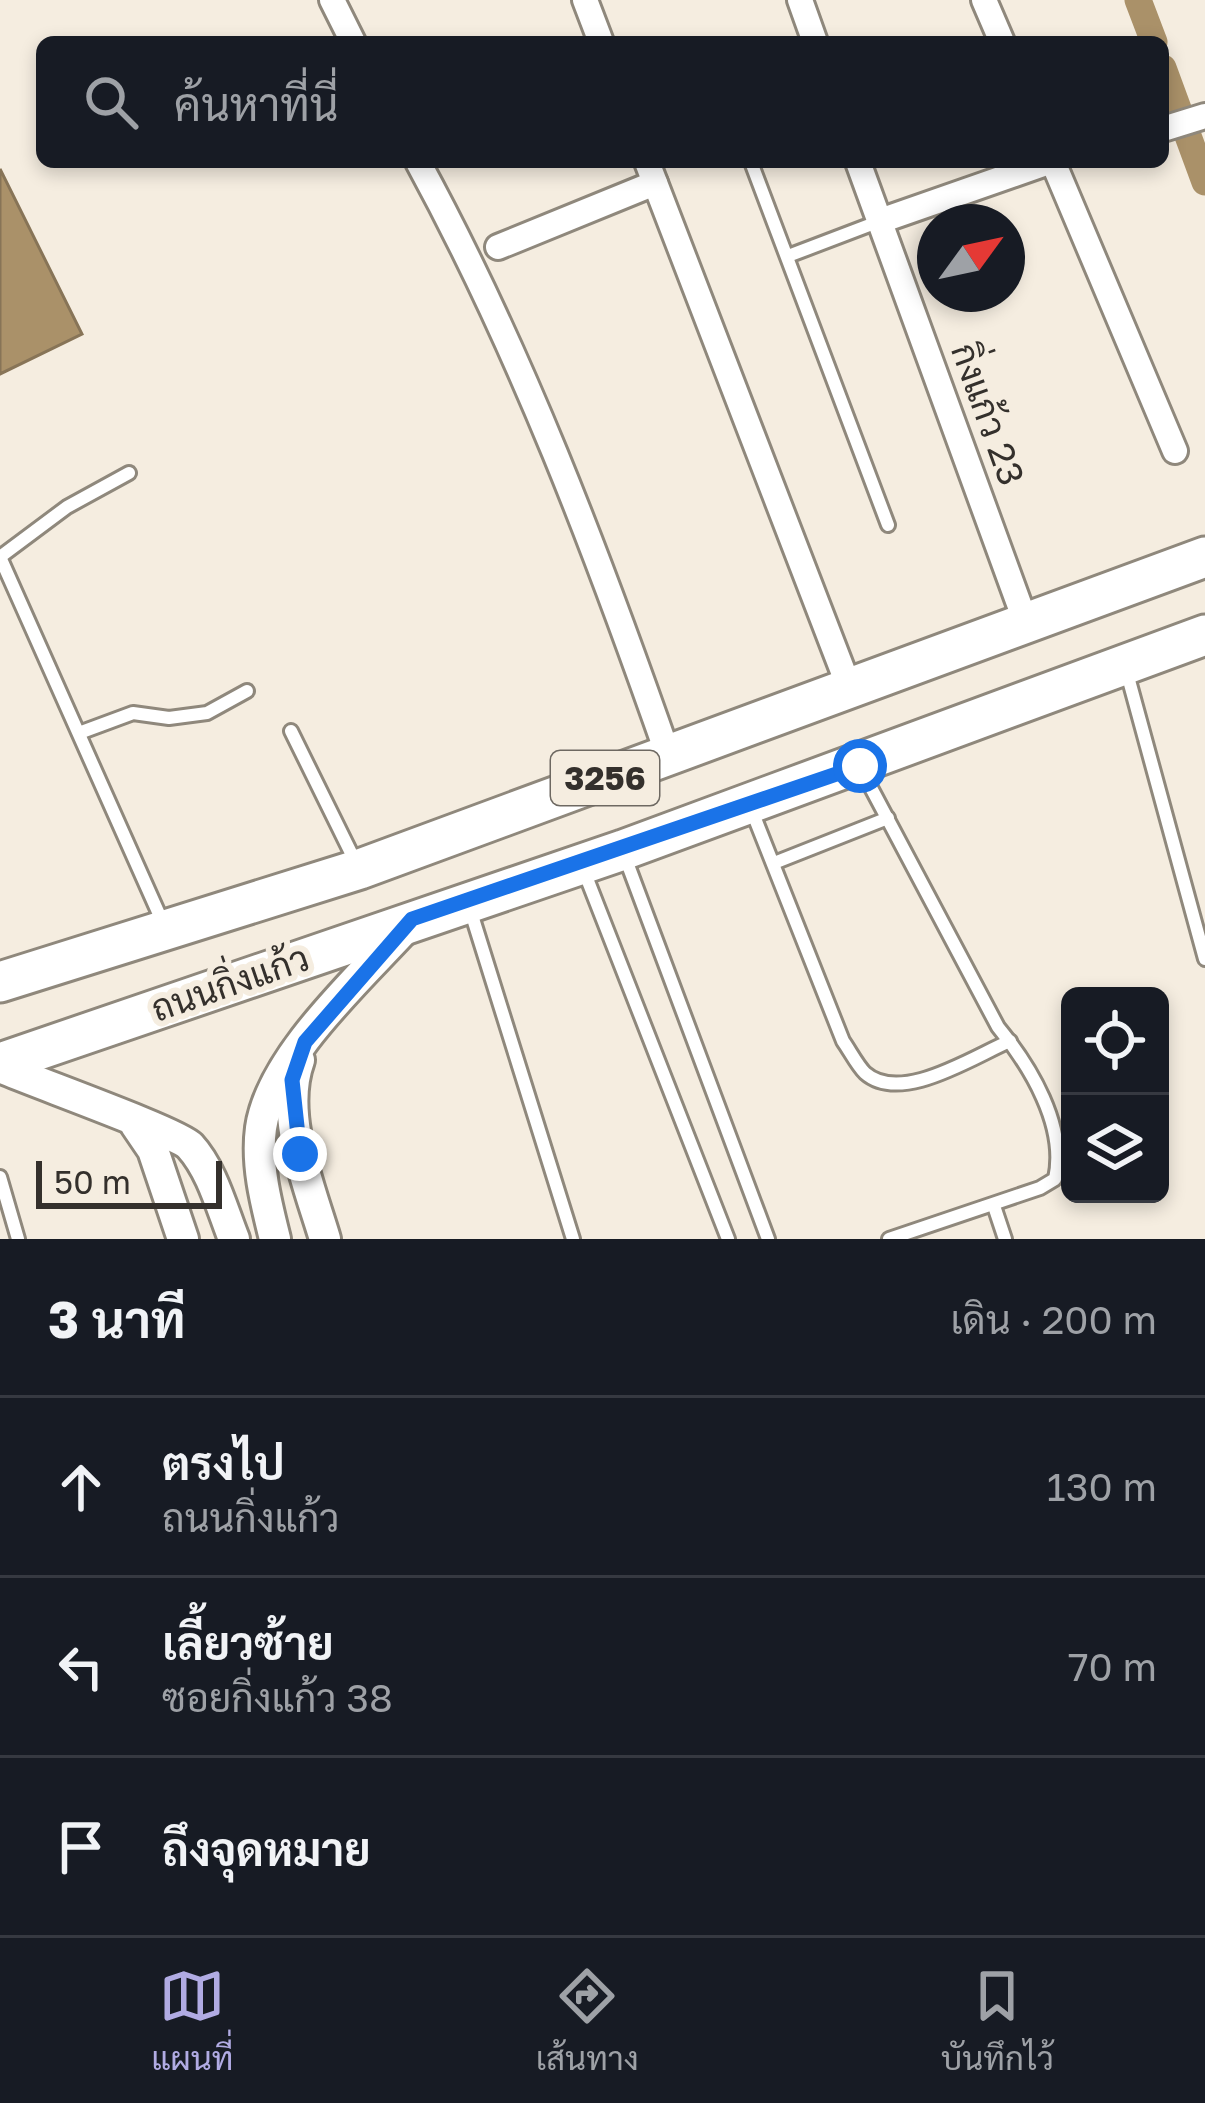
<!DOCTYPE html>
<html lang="th">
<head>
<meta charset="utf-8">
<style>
  :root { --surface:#171b24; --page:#242831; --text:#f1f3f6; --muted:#9ea1a6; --line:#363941; --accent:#b1abe3 }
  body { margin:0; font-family:"Golos Text",Sarabun,sans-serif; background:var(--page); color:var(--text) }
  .controls { position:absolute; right:36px; bottom:36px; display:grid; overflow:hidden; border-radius:18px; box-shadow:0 6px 18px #0003 }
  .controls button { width:108px; height:108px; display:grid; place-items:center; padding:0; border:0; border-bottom:3px solid var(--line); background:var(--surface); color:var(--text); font:60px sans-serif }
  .compass { position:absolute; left:917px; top:204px; width:108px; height:108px; border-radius:50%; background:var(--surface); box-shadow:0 6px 18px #0003; rotate:57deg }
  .scale { position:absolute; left:36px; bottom:30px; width:186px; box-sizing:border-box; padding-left:12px; border:6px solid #34302c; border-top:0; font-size:33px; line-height:42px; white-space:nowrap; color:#34302c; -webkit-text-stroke:9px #f5ede0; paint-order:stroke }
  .stop { position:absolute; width:36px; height:36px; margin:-27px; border:9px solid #1a73e8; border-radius:50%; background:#fff }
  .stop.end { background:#1a73e8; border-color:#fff; box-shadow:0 3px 12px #0008 }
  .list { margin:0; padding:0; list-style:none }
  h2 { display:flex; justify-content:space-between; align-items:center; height:156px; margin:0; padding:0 48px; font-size:51px }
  h2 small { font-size:39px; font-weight:400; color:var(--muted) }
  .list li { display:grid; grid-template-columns:78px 1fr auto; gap:36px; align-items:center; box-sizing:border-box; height:180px; padding:0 48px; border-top:3px solid var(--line) }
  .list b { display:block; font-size:45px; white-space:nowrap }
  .list p { margin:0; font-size:39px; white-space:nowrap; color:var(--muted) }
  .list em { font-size:39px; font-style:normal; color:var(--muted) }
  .icon { flex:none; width:66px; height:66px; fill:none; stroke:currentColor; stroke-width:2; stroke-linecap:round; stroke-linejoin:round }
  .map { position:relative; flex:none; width:1205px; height:1239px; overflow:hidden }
  .search { position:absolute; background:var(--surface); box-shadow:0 6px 18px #0003; left:36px; right:36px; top:36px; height:132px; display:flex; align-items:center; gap:30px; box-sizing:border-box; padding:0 42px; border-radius:18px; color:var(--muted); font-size:45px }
  .sheet { height:696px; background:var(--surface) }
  nav { display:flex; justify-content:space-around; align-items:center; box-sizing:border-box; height:168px; border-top:3px solid var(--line); background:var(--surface); font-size:33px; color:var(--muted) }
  nav a { display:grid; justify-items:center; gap:6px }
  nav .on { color:var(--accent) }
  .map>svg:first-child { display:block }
  .water { fill:#aa9169; stroke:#877457; stroke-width:3 }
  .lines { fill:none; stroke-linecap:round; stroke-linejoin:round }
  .canal { stroke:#aa9169; stroke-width:27 }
  .service-casing { stroke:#8f887c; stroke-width:18 }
  .minor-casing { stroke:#8f887c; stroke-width:30 }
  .tertiary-casing { stroke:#8f887c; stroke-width:36 }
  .primary-casing { stroke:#8f887c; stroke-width:45 }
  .service { stroke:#fff; stroke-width:12 }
  .minor { stroke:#fff; stroke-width:24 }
  .tertiary { stroke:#fff; stroke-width:30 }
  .primary { stroke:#fff; stroke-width:39 }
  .route { stroke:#1a73e8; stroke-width:15 }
  .labels { text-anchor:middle; stroke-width:12; stroke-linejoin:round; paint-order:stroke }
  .shield { fill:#f5ede0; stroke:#6e6962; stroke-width:3 }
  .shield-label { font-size:33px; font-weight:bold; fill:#34302c }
  .street-label { font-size:36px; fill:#34302c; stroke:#f5ede0 }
</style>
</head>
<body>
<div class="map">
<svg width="1205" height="1239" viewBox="0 0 1205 1239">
  <rect width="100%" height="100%" fill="#f5ede0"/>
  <path class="water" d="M0,169L82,334L0,374Z"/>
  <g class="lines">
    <g class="canal">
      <path d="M1138,0L1154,42"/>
      <path d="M1163,68L1205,182"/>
    </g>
    <g class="service-casing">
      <g id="service">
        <path d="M751,162L888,525"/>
        <path d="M788,256L880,221"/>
        <path d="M0,557L163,923"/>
        <path d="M0,557L67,507L129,473"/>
        <path d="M1127,673L1205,959"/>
        <path d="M291,731L356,863"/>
        <path d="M79,733L133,713L169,718L207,713L247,691"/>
        <path d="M860,767L998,1027C1030,1066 1067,1126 1055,1179L1040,1188L889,1239"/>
        <path d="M750,806L843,1041C850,1051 857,1065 865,1073C901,1105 974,1056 1010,1041"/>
        <path d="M625,857L768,1239"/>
        <path d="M774,863L888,818"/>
        <path d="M584,871L728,1239"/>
        <path d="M470,909L573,1239"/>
        <path d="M0,1177L18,1239"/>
        <path d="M994,1206L1005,1239"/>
      </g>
    </g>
    <g class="minor-casing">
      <g id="minor">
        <path d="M332,0L353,42"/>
        <path d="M585,0L601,42"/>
        <path d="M800,0L815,42"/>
        <path d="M984,0L1002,42"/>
        <path d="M1163,129L1205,116"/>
        <path d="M418,162C521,351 597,552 668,755"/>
        <path d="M647,162L849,687"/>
        <path d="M858,162L1026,623"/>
        <path d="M1053,162L1175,451"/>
        <path d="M880,221L1049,162"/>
        <path d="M498,247L655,183"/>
      </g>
    </g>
    <g class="tertiary-casing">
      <g id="tertiary">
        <path d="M299,1060C279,1115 309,1185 325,1239"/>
        <path d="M0,1067C29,1080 178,1133 190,1146C212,1170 222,1209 234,1239"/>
        <path d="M136,1125L153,1150L183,1239"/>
        <path d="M275,1239C266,1203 256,1165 261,1128C271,1057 361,977 408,925"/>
      </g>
    </g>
    <g class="primary-casing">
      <g id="primary">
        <path d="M0,982L360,869L1205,557"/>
        <path d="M0,1063L623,850L1205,635"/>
      </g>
    </g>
    <use href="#service" class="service"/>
    <use href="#minor" class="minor"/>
    <use href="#tertiary" class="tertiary"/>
    <use href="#primary" class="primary"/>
  </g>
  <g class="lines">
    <path class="route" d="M300,1154L292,1080L305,1042L412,919L860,766"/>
  </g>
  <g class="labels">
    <rect class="shield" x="551" y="751" width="108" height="54" rx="9"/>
    <g class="shield-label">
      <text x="605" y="790">3256</text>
    </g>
    <g class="street-label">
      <text transform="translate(988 414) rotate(70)" y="13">กิ่งแก้ว 23</text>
      <text transform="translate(230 983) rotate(-19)" y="13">ถนนกิ่งแก้ว</text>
    </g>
  </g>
</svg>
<div class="controls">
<button><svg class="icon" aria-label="locate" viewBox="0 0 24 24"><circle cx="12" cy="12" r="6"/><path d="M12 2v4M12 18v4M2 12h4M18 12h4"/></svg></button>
<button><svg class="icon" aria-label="layers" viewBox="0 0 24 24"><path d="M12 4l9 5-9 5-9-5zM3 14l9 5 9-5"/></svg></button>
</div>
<svg class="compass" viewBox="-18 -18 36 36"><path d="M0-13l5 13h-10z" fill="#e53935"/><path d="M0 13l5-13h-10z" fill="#9ea1a6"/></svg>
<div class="scale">50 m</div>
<div class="stop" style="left:860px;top:766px"></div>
<div class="stop end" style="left:300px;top:1154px"></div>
<div class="search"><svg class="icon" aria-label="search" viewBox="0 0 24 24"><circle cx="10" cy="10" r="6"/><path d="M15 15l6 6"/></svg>ค้นหาที่นี่</div>
</div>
<section class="sheet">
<h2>3 นาที<small>เดิน · 200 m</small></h2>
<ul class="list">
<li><svg class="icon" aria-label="ahead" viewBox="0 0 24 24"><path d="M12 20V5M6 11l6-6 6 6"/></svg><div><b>ตรงไป</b><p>ถนนกิ่งแก้ว</p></div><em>130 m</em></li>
<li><svg class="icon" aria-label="left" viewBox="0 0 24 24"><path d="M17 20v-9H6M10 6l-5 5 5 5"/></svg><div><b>เลี้ยวซ้าย</b><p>ซอยกิ่งแก้ว 38</p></div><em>70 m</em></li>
<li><svg class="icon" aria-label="arrive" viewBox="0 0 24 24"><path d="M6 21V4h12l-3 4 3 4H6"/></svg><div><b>ถึงจุดหมาย</b></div></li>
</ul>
</section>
<nav>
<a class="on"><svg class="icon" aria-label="map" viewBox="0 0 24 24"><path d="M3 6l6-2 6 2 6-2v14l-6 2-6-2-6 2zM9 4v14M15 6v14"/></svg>แผนที่</a>
<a><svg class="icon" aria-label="directions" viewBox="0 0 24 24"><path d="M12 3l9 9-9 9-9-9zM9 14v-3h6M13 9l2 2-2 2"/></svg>เส้นทาง</a>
<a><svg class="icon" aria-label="saved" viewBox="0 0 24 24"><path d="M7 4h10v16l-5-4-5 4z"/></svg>บันทึกไว้</a>
</nav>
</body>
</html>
